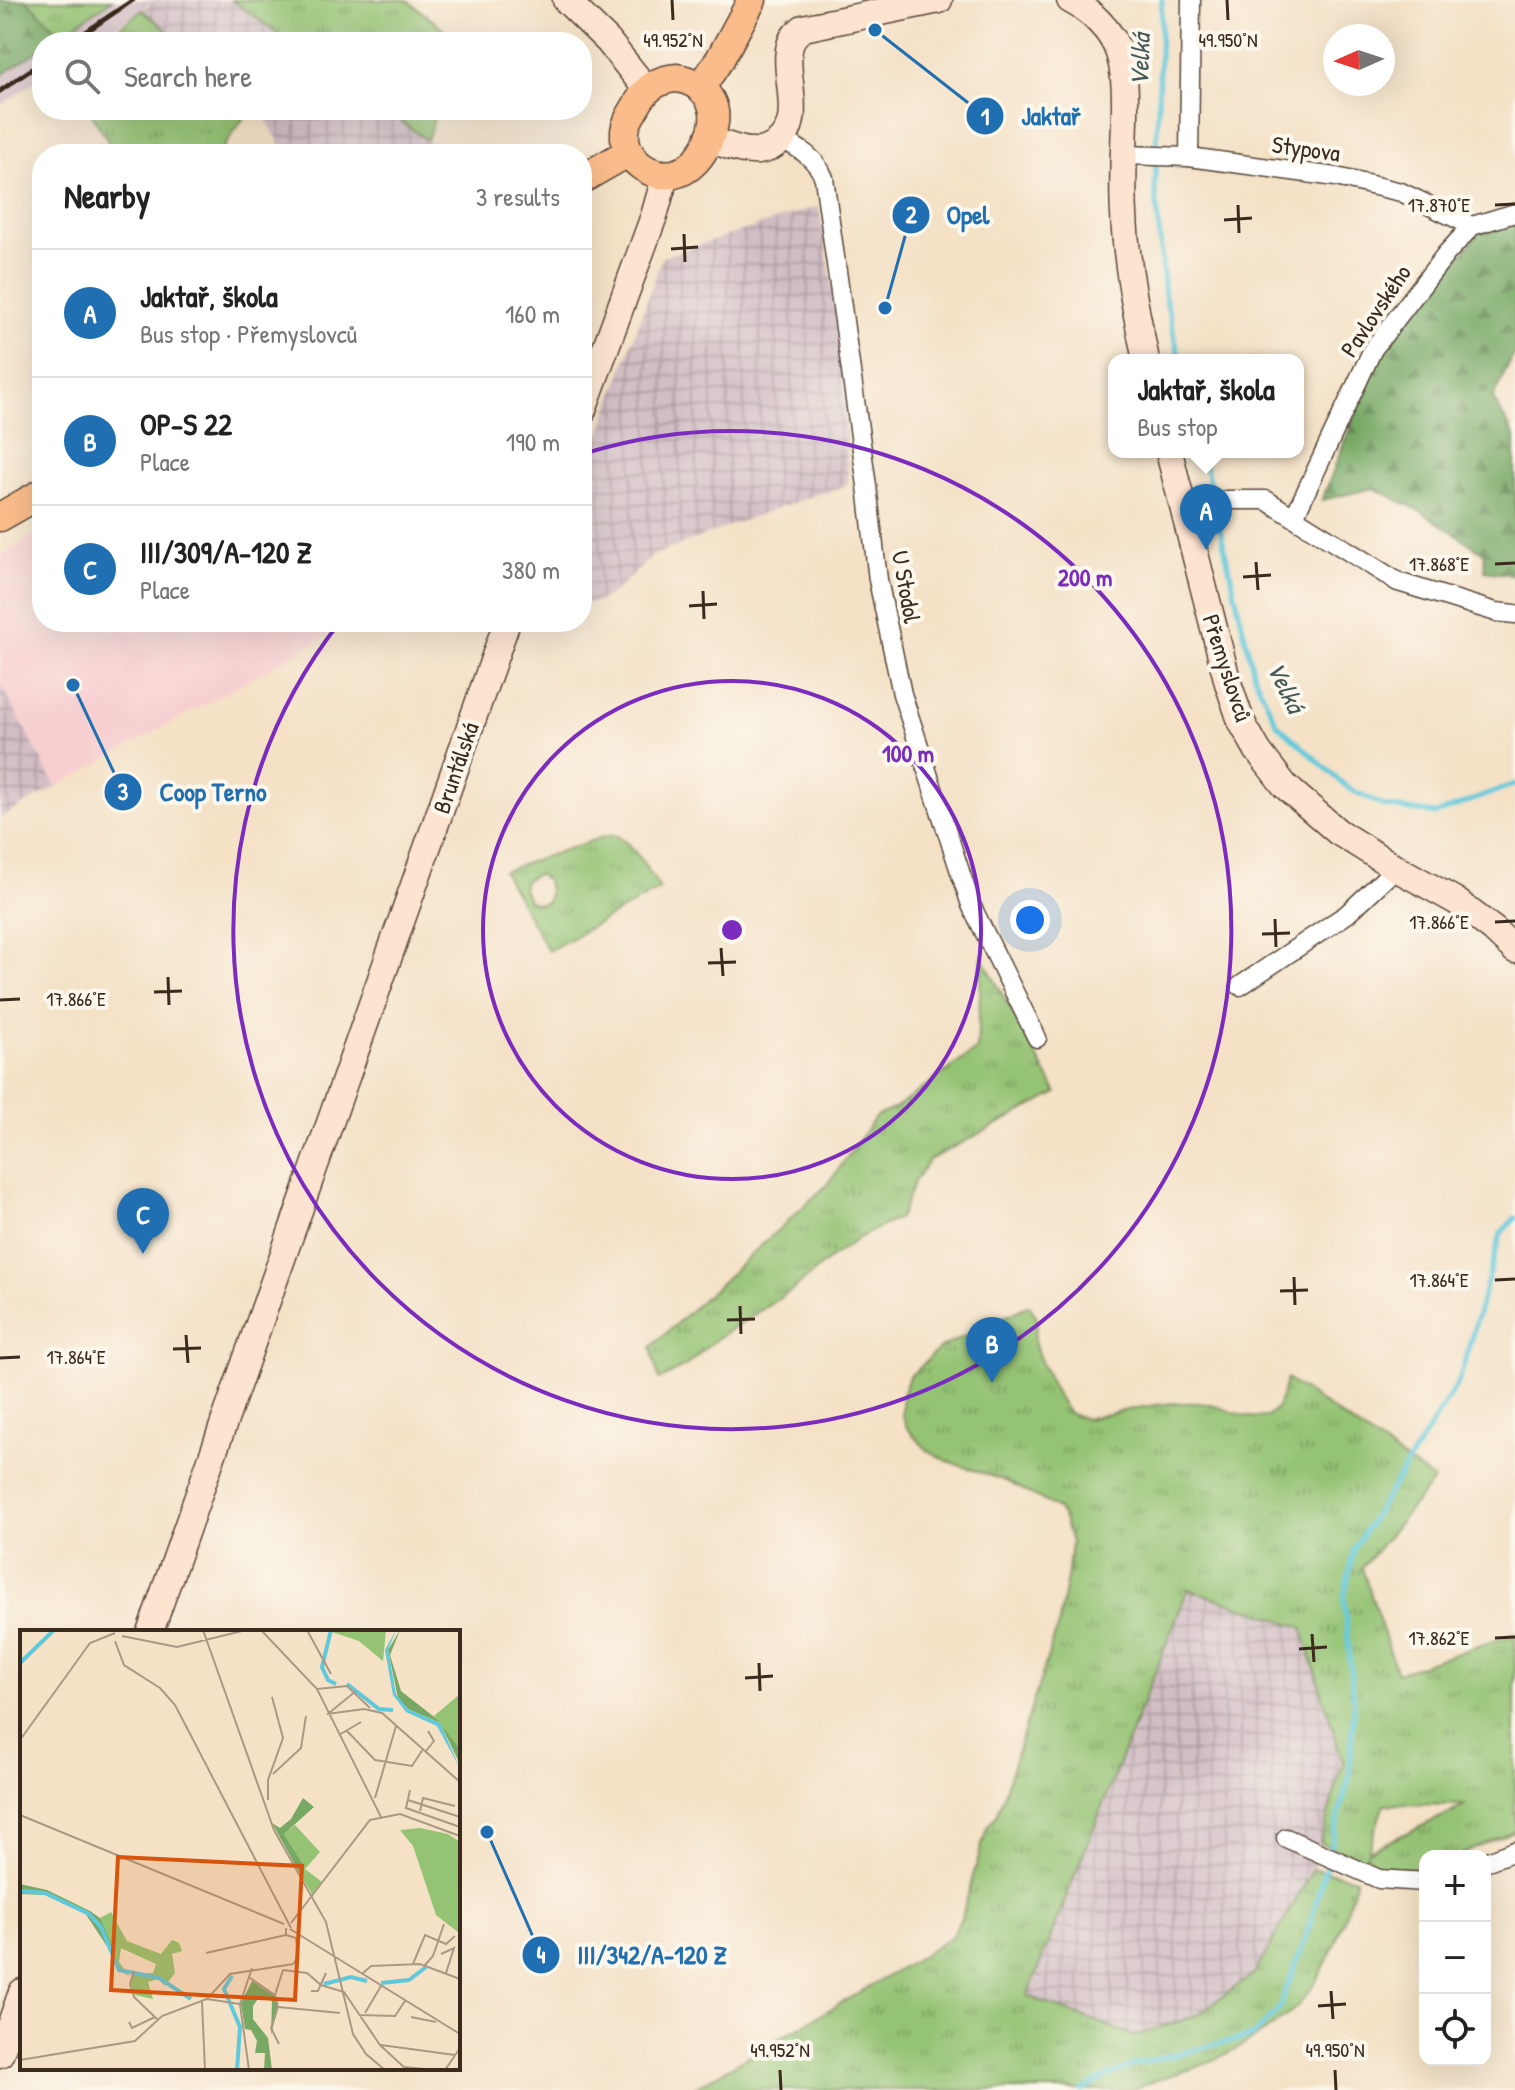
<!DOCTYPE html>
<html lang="en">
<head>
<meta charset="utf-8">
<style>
  :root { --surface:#fff; --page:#f2f2f2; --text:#222; --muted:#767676; --line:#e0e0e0; --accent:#1f6fb2 }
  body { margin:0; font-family:"Patrick Hand",sans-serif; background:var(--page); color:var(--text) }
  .controls { position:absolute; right:24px; bottom:24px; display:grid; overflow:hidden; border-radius:16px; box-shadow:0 8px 32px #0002 }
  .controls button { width:72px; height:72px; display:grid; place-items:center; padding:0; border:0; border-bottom:2px solid var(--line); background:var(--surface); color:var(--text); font:40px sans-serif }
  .compass { position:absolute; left:1323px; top:24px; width:72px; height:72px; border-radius:50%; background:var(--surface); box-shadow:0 8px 32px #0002; rotate:267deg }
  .you { position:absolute; left:1030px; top:920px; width:28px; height:28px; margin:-20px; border:6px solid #fff; border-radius:50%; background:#1a73e8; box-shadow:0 0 0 12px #1a73e833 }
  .badge { display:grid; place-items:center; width:52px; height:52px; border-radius:50%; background:var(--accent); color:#fff; font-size:26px; font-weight:700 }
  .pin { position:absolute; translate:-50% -66px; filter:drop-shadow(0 2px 4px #0008) }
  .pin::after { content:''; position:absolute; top:42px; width:28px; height:24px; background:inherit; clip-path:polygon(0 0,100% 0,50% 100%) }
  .popup { position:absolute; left:1108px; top:354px; width:196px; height:104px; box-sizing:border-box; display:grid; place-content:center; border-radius:16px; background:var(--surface); filter:drop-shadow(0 2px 6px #0005); font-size:26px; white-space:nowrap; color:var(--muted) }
  .popup b { font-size:30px; color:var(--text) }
  .popup::after { content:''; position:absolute; left:50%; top:100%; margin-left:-16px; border:16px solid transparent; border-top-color:var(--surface) }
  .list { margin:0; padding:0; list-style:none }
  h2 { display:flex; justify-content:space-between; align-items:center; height:104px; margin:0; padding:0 32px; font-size:34px }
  h2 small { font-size:26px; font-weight:400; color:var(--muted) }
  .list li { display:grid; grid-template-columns:52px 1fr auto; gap:24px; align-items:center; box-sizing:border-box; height:128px; padding:0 32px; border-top:2px solid var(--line) }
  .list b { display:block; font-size:30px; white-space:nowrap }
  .list p { margin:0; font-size:26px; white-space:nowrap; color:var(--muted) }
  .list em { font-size:26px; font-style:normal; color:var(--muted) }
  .icon { flex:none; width:44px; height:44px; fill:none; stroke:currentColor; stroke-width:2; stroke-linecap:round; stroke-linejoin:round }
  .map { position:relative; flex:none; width:1515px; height:2090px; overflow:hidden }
  .search { position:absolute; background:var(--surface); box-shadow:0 8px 32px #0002; left:32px; top:32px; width:560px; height:88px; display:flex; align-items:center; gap:20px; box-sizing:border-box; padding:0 28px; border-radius:32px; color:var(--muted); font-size:30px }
  .panel { position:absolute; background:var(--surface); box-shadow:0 8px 32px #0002; left:32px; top:144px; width:560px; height:488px; border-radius:32px }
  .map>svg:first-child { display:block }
  .built { fill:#f7cfd0 }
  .industrial { fill:url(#industrial-grid) }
  .railway { fill:#d2bdc5 }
  .grass { fill:url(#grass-tufts); stroke:#687648; stroke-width:2; fill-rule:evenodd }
  .forest { fill:url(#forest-firs); stroke:#596a42; stroke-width:2 }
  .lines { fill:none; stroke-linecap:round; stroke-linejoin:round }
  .stream { stroke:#5fc8db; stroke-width:5 }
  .street-casing { stroke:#574537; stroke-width:21 }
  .secondary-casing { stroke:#574537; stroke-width:29 }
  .primary-casing { stroke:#574537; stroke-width:31 }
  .street { stroke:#fff; stroke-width:18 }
  .secondary { stroke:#fde4d1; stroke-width:26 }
  .primary { stroke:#fabc8b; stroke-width:28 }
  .rail { stroke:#3b2a1e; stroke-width:5 }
  .ticks { fill:none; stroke:#3b2a1e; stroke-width:3 }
  .ring { fill:none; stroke:#7b2cbf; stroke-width:4 }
  .labels { text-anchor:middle; stroke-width:8; stroke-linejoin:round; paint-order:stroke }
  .street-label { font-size:24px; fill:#3b2a1e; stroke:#fbf7ec }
  .water-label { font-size:26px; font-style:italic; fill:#465957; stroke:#fbf7ec }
  .inset-river { fill:none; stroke:#5fc8db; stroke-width:4 }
  .inset-road { fill:none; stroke:#aa9883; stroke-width:2 }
  .view { fill:#d7540e; fill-opacity:0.15; stroke:#d7540e; stroke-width:4 }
  .inset-edge { fill:none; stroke:#3b2a1e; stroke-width:4 }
  .ticks-label { font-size:20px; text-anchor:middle; fill:#3b2a1e; stroke:#fbf7ec; stroke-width:8; stroke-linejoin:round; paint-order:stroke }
  .centre { fill:#7b2cbf; stroke:#fbf7ec; stroke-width:4 }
  .ring-label { font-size:24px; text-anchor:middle; font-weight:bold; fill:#7b2cbf; stroke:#fbf7ec; stroke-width:8; stroke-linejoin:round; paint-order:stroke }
  .leader { fill:none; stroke:#1f6fb2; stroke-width:3 }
  .callout-dot { fill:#1f6fb2; stroke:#fbf7ec; stroke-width:3 }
  .mark-label { font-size:24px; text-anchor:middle; font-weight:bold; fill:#fff }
  .callout-label { font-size:26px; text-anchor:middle; font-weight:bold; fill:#1f6fb2; stroke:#fbf7ec; stroke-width:8; stroke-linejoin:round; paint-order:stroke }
</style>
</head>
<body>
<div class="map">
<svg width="1515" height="2090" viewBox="0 0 1515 2090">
  <defs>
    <pattern id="industrial-grid" width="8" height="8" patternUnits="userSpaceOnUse" patternTransform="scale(2)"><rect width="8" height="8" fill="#d2bdc5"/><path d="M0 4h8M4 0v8" fill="none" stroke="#ac9a9f"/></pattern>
    <pattern id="grass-tufts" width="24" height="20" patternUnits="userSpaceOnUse" patternTransform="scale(2)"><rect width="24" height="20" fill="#94c373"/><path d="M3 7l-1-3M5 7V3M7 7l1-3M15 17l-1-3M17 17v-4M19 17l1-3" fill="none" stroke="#7a9f5e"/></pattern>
    <pattern id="forest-firs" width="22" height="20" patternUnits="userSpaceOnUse" patternTransform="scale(2)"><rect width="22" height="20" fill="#77a965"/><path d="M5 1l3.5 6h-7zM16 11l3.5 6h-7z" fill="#638a53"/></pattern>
  </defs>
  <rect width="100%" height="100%" fill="#fbf7ec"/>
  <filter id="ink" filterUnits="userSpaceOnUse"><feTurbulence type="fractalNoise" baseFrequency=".0125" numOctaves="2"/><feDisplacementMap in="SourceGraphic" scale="16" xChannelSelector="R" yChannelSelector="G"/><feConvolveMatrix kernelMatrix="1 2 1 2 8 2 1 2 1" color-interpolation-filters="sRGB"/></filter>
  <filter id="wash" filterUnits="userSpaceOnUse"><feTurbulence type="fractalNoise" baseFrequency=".006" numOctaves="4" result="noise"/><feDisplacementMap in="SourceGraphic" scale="32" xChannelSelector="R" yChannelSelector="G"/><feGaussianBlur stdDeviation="1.8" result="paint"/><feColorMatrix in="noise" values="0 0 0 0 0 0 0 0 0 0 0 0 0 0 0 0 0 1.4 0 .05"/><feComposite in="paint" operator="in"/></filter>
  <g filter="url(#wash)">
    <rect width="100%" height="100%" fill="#f4e1c6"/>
    <path class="built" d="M42,531V622H321L328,635L56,787L0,683V556Z"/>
    <g class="industrial">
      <path d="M156,0H232L290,42H181L142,10Z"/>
      <path d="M261,110H385L446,154H286Z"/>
      <path d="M819,206L843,351L848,484L828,493L824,492L747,519L654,555L616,591L599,601L582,605V485L662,257Z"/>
      <path d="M0,683L56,787L0,818Z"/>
      <path d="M1188,1589L1302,1627L1343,1762L1313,1869L1255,1973L1195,2016L1135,2036L1026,1997Z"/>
    </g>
    <g class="railway">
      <path d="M111,0H155L93,42H49Z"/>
      <path d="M42,47V77L0,106V75Z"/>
    </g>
    <g class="grass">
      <path d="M26,0H112L62,34Z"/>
      <path d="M232,0H407L460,42H290Z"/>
      <path d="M142,10L181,42H101Z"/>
      <path d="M89,110H249L219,154H116Z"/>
      <path d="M385,110H437L427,140Z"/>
      <path d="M615,835C635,845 648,871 660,889L548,951L503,871L603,837ZM537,874C549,878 551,891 547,902L540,904L528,901L523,888L525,880Z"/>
      <path d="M982,957L1057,1093L929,1160L914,1182L903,1210L899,1218L860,1237L828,1260L795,1288L715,1340L685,1366L659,1380L651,1347L829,1183L876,1116L896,1108L977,1049Z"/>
      <path d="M1029,1305L1038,1319C1036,1327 1034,1335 1035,1344C1037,1356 1060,1403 1068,1412C1073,1416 1080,1417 1086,1419C1123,1411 1161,1401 1199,1403C1223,1404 1242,1421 1267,1417L1277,1408L1287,1379L1434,1480L1362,1568L1397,1673L1515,1634V1830L1459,1856H1425V1869L1403,1870L1373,1865L1370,1862L1367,1853L1363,1860L1320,1843L1343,1762L1302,1627L1188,1589L1027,1996L1135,2036L1195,2016L1255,1973L1313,1869L1356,1878C1347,1915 1330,1965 1306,1996C1287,2022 1230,2054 1200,2066C1177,2074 1153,2080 1131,2090H690L912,1962L951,1937L962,1916L987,1827L997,1815L1059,1622L1068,1572L1071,1543L1064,1519L1059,1511L1052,1505L1006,1481L947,1461L928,1451L907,1428L902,1415V1395L909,1377L940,1348ZM1384,1804L1465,1805V1806L1368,1851Z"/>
    </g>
    <g class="forest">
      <path d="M0,0H26L62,34L50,42H42V48L0,76Z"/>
      <path d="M1515,221V352L1493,398L1515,437V575L1485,571L1484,553L1422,512L1374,488L1322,500L1376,360L1479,233Z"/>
    </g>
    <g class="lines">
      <g class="stream">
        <path d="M1162,0L1155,185L1165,296L1180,360"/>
        <path d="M1202,452L1213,497"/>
        <path d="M1215,507L1254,675L1277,724L1348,788L1384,806L1436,814L1515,784"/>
        <path d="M1329,1852L1349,1779L1354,1705L1344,1599L1354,1548L1459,1381L1501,1233L1515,1218"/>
        <path d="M1083,2090L1103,2078L1136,2064L1252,2036L1278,2010L1306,1938L1327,1862"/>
      </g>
    </g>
  </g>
  <g filter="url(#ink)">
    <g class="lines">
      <g class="street-casing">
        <g id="street">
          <path d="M782,139C800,149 816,158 824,178L867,486L878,580L902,694L971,905L1037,1038"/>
          <path d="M1124,155L1189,157L1336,177L1401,192L1472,226"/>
          <path d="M1189,157L1191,0"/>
          <path d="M1183,507L1227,500H1266L1398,582L1496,612L1515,614"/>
          <path d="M1294,517L1373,349L1446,254L1472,226L1515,213"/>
          <path d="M1240,986L1347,914L1396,868"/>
          <path d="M1286,1838L1379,1879L1425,1882"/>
          <path d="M1485,1862L1515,1851"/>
        </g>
      </g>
      <g class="secondary-casing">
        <g id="secondary">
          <path d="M566,0L608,41L647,90"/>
          <path d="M1070,0C1091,11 1112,31 1119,53C1126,75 1125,99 1125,121C1124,152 1122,183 1124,214C1126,263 1136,312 1146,360"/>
          <path d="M709,139C722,143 738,151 752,151C760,152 769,149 776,144C808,122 780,72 791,42C793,36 798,32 803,28L939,0"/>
          <path d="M582,412L654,216L662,188L663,175"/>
          <path d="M1169,452L1228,683L1241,721L1258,751L1285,786L1338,832L1396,868L1456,901L1494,930L1515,950"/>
          <path d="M150,1632L507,622"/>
          <path d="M0,2054L22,1992"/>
        </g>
      </g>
      <g class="primary-casing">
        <g id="primary">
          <path d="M677,78C703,82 721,104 712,131C708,144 701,158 689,167C663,187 622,165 625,131C626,121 633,112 638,103C647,87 659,79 677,78Z"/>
          <path d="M701,87L720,59L752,0"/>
          <path d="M582,179L629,152"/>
          <path d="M0,517L42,493"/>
        </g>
      </g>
      <use href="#street" class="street"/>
      <use href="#secondary" class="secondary"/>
      <use href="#primary" class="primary"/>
      <g class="rail">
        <path d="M71,42L133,0"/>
        <path d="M0,91L42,62"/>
      </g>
    </g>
  </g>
  <path class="ticks" d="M672,0L673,20M1227,0L1228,20M1238,205L1239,233M1495,205L1515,204M1224,220L1252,218M684,234L685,262M671,249L698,247M1256,562L1258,590M1495,564L1515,563M1243,577L1271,575M703,591L704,619M689,606L717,604M1275,919L1276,947M1495,922L1515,921M1262,934L1290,933M721,948L723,976M708,963L736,962M168,977L169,1005M154,992L182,991M0,1000L20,999M1294,1277L1295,1305M1495,1280L1515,1279M1280,1291L1308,1290M740,1306L741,1334M727,1320L755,1319M186,1335L188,1363M173,1349L201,1348M0,1358L20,1357M1312,1634L1314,1662M1495,1638L1515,1637M1299,1649L1327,1647M759,1663L760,1691M745,1678L773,1676M1331,1991L1333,2019M1318,2006L1346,2004M780,2070L781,2090M1335,2070L1336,2090"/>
  <g class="ring">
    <circle cx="732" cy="930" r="249"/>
    <path d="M586 453A499 499 0 1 1 339 623"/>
  </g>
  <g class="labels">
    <g class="street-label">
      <text transform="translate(1306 149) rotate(8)" y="8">Stypova</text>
      <text transform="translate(1376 311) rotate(-56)" y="8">Pavlovského</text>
      <text transform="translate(906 587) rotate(80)" y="8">U Stodol</text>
      <text transform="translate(1227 668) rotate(72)" y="8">Přemyslovců</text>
      <text transform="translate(456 768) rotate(-71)" y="8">Bruntálská</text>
    </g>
    <g class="water-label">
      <text transform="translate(1140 60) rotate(-88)" y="9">Velká</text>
      <text transform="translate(1286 687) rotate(64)" y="9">Velká</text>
    </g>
  </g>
  <g transform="translate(20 1630)">
    <rect width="440" height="440" fill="#f4e1c6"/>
    <path d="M366,0L363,31L339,11L312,2ZM275,195L300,222L285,239L302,252L292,264L279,242L284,236L264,204ZM91,282L107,311L141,324L152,310L159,313L162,321L152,324L155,343L145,356L138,349L128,352L133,369L115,365L111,354L113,344L133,343L136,334L101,318L99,332L110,347L97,338L80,288Z" fill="#94c373"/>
    <path d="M380,0L370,25L381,61L422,93L440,119V134L420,93L388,79L378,68L368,20ZM283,168L294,177L264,204L284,236L279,242L252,193L260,198L271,189ZM0,254L27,260L70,281L80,288L93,318L90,321L65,283L25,265L0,264ZM232,351L255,366L258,377L251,405L252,371L240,366L233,376V389L248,408L252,440H244L245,423H235L237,411L231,400L225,399L221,373Z" fill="#77a965"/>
    <path d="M440,64V119L414,86ZM400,198L428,204L440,212L439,303L416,285L393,216L380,200Z" fill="#94c373"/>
    <path d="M376,0L368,20L376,64L388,79L420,93L440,138L417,96L386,82L373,65L365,20Z" fill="#5fc8db"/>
    <path class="inset-river" d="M311,0L302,37L308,50L316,54M0,33L34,0M327,54L359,79L373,80M0,261L25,263L69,284L81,297L99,340L139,348L171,369M212,346L204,359L220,397L217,440M361,353L389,350L406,337M304,354L331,347L347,351"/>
    <path class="inset-road" d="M183,0L254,200L306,292L333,404L346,424L365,440M241,0L297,59L361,187M287,0L311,44M102,6L157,17L226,0M95,11L104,35L140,58L155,75L271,298M297,59L327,56L350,78M309,83L336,61M307,84L344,79L362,83L440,152M327,101L355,130L392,136L403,119M319,105L341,92M0,110L70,13L95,3M406,121L414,111L408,101M253,144L281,118L286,86M390,160L386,178L440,197M355,168L376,96M248,170V150L263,108L252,67M388,170L440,187M400,181L403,168L435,176M0,185L264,294M271,293L350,190L380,184L440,206M270,299L440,404M186,323L266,305M421,324L434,318L426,343M393,334L405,305L426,314L435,306M405,335L413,326L424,294M263,340L287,343L301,355L324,362L360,415L387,440M114,341L110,354L114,367L138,390M343,343L351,336L400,334L440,349M230,348L255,365L258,377L251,398L259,414M291,361H298L306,343M255,365L263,340M187,369L220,374M182,372L185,440M258,377L320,383M345,383L361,356M339,385L375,386L385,371M391,387L416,392M109,392L112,398L135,387M361,415L435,425M0,430L115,411L142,386L187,369L210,344L273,334L278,327L276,308L266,305V298M384,437L415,440M229,440L220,374L232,338M425,440L440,418"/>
    <path class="view" d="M98,227L282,236L275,370L91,360Z"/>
    <rect width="440" height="440" class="inset-edge"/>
  </g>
  <g class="ticks-label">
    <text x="673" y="47">49.952°N</text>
    <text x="1228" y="47">49.950°N</text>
    <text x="1439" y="212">17.870°E</text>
    <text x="1439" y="571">17.868°E</text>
    <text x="1439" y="929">17.866°E</text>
    <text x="76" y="1006">17.866°E</text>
    <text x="1439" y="1287">17.864°E</text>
    <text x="76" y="1364">17.864°E</text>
    <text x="1439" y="1645">17.862°E</text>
    <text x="780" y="2057">49.952°N</text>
    <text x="1335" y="2057">49.950°N</text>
  </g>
  <circle cx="732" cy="930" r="12" class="centre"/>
  <g class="ring-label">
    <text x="1085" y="586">200 m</text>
    <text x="908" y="762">100 m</text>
  </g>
  <path class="leader" d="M875 30L985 116M885 308L911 215M73 685L123 792M487 1832L541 1955"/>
  <g class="callout-dot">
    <circle cx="875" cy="30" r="8"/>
    <circle cx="885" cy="308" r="8"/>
    <circle cx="73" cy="685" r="8"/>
    <circle cx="487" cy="1832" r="8"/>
    <circle cx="985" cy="116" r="20"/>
    <circle cx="911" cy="215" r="20"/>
    <circle cx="123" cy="792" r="20"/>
    <circle cx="541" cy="1955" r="20"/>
  </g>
  <g class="mark-label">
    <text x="985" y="125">1</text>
    <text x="911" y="223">2</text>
    <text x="123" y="800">3</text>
    <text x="541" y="1963">4</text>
  </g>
  <g class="callout-label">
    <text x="1051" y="125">Jaktař</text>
    <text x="968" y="224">Opel</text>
    <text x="213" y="801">Coop Terno</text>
    <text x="652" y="1964">III/342/A-120 Z</text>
  </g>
</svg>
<div class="controls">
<button>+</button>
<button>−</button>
<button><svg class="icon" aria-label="locate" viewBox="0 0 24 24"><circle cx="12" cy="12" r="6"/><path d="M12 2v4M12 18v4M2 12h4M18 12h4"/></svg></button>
</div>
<svg class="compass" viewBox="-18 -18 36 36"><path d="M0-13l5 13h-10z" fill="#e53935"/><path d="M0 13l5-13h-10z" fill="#767676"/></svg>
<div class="you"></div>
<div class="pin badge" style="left:1206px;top:550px">A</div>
<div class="popup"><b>Jaktař, škola</b>Bus stop</div>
<div class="pin badge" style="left:992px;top:1383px">B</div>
<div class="pin badge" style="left:143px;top:1254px">C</div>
<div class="search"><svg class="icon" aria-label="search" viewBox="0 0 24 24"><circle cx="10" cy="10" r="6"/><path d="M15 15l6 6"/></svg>Search here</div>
<section class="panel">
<h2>Nearby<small>3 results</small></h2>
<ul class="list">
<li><span class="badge">A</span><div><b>Jaktař, škola</b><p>Bus stop · Přemyslovců</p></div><em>160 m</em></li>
<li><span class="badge">B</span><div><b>OP-S 22</b><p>Place</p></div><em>190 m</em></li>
<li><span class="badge">C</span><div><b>III/309/A-120 Z</b><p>Place</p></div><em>380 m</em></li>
</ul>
</section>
</div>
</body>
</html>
